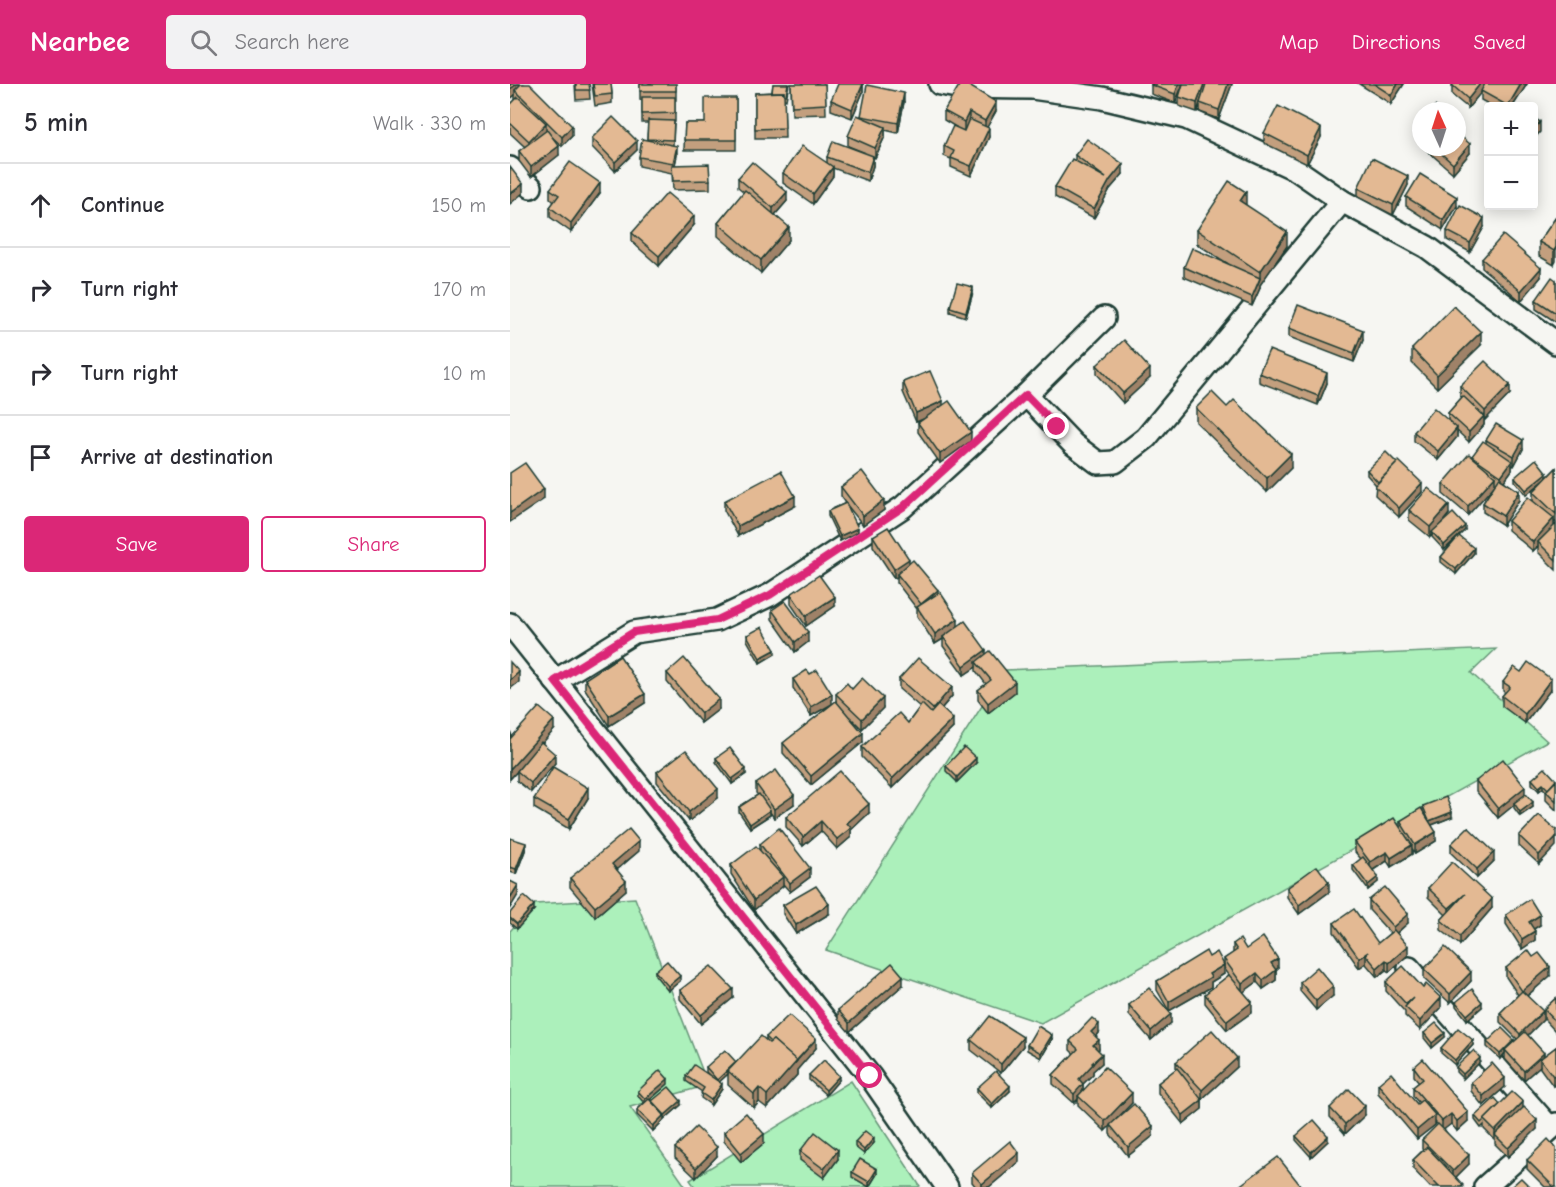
<!DOCTYPE html>
<html lang="en">
<head>
<meta charset="utf-8">
<style>
  :root { --surface:#fff; --page:#f2f2f3; --text:#2b2b33; --muted:#7c7c81; --line:#e1e1e2; --accent:#db2777 }
  body { margin:0; font-family:"Comic Neue",sans-serif; background:var(--page); color:var(--text) }
  .controls { position:absolute; right:18px; top:18px; display:grid; overflow:hidden; border-radius:6px; box-shadow:0 3px 15px #0003 }
  .controls button { width:54px; height:54px; display:grid; place-items:center; padding:0; border:0; border-bottom:2px solid var(--line); background:var(--surface); color:var(--text); font:30px sans-serif }
  .compass { position:absolute; left:902px; top:18px; width:54px; height:54px; border-radius:50%; background:var(--surface); box-shadow:0 3px 15px #0003; rotate:357deg }
  .stop { position:absolute; width:18px; height:18px; margin:-14px; border:4px solid #db2777; border-radius:50%; background:#fff }
  .stop.end { background:#db2777; border-color:#fff; box-shadow:0 2px 6px #0008 }
  .list { margin:0; padding:0; list-style:none }
  h2 { display:flex; justify-content:space-between; align-items:center; height:78px; margin:0; padding:0 24px; font-size:26px }
  h2 small { font-size:20px; font-weight:400; color:var(--muted) }
  .list li { display:grid; grid-template-columns:39px 1fr auto; gap:18px; align-items:center; box-sizing:border-box; height:84px; padding:0 24px; border-top:2px solid var(--line) }
  .list b { display:block; font-size:22px; white-space:nowrap }
  .list em { font-size:20px; font-style:normal; color:var(--muted) }
  .actions { display:flex; gap:12px; padding:18px 24px }
  .actions a { flex:1; padding:14px 0; border:2px solid var(--accent); border-radius:6px; text-align:center; font-size:21px; color:var(--accent) }
  .actions .main { background:var(--accent); color:#fff }
  .icon { flex:none; width:33px; height:33px; fill:none; stroke:currentColor; stroke-width:2; stroke-linecap:round; stroke-linejoin:round }
  .map { position:relative; flex:none; width:1046px; height:1103px; overflow:hidden }
  header { display:flex; align-items:center; gap:36px; box-sizing:border-box; height:84px; padding:0 30px; background:var(--accent); color:#fff }
  header strong { font-size:28px }
  nav { display:flex; gap:33px; margin-inline-start:auto; font-size:21px }
  .search { width:420px; height:54px; background:var(--page); display:flex; align-items:center; gap:15px; box-sizing:border-box; padding:0 21px; border-radius:6px; color:var(--muted); font-size:22px }
  main { display:flex }
  aside { flex:1; background:var(--surface) }
  .map>svg:first-child { display:block }
  .green { fill:#acf0bb; stroke:#669678; stroke-width:1.5 }
  .lines { fill:none; stroke-linecap:round; stroke-linejoin:round }
  .minor-casing { stroke:#1f3d34; stroke-width:26 }
  .minor { stroke:#f6f6f2; stroke-width:21 }
  .wall { fill:#c39f7e; stroke:#1f3d34; stroke-width:1.5 }
  .shaded-wall { fill:#9f8267; stroke:#1f3d34; stroke-width:1.5 }
  .building { fill:#e3b993; stroke:#1f3d34; stroke-width:1.5 }
  .route { stroke:#db2777; stroke-width:8 }
</style>
</head>
<body>
<header>
<strong>Nearbee</strong>
<div class="search"><svg class="icon" aria-label="search" viewBox="0 0 24 24"><circle cx="10" cy="10" r="6"/><path d="M15 15l6 6"/></svg>Search here</div>
<nav><a>Map</a><a>Directions</a><a>Saved</a></nav>
</header>
<main>
<aside>
<h2>5 min<small>Walk · 330 m</small></h2>
<ul class="list">
<li><svg class="icon" aria-label="ahead" viewBox="0 0 24 24"><path d="M12 20V5M6 11l6-6 6 6"/></svg><div><b>Continue</b></div><em>150 m</em></li>
<li><svg class="icon" aria-label="right" viewBox="0 0 24 24"><path d="M7 20v-9h11M14 6l5 5-5 5"/></svg><div><b>Turn right</b></div><em>170 m</em></li>
<li><svg class="icon" aria-label="right" viewBox="0 0 24 24"><path d="M7 20v-9h11M14 6l5 5-5 5"/></svg><div><b>Turn right</b></div><em>10 m</em></li>
<li><svg class="icon" aria-label="arrive" viewBox="0 0 24 24"><path d="M6 21V4h12l-3 4 3 4H6"/></svg><div><b>Arrive at destination</b></div></li>
</ul>
<div class="actions"><a class="main">Save</a><a>Share</a></div>
</aside>
<div class="map">
<svg width="1046" height="1103" viewBox="0 0 1046 1103">
  <rect width="100%" height="100%" fill="#f6f6f2"/>
  <filter id="ink" filterUnits="userSpaceOnUse"><feTurbulence type="fractalNoise" baseFrequency=".0167" numOctaves="2"/><feDisplacementMap in="SourceGraphic" scale="12" xChannelSelector="R" yChannelSelector="G"/><feConvolveMatrix kernelMatrix="1 2 1 2 8 2 1 2 1" color-interpolation-filters="sRGB"/></filter>
  <g filter="url(#ink)">
    <g class="green">
      <path d="M986,565L961,589L1037,657L531,939L316,866L495,586Z"/>
      <path d="M125,814L198,1001L120,1023L176,1103H0V847L25,820Z"/>
      <path d="M341,997L410,1102L408,1103H185L180,1096Z"/>
    </g>
    <g class="lines">
      <g class="minor-casing">
        <g id="minor">
          <path d="M430,0L447,3L522,4L592,14L676,34L787,86L832,117L917,163L1046,259"/>
          <path d="M0,84L21,103"/>
          <path d="M516,311L563,360L588,379L605,378L636,354L832,117"/>
          <path d="M0,540L360,992L437,1103"/>
          <path d="M45,597L124,548L207,536L260,511L393,423L516,311L594,234"/>
          <path d="M899,884L1040,1044"/>
          <path d="M975,1103L1046,1040"/>
        </g>
      </g>
      <use href="#minor" class="minor"/>
    </g>
    <g class="wall">
      <path d="M0,0L62,52L52,62L42,53L49,71L21,93L9,77V67L15,63L0,49V21L5,16V11L0,15Z"/>
      <path d="M65,0H79L80,15L66,16Z"/>
      <path d="M82,0H101L102,10V19L85,22Z"/>
      <path d="M130,0H166V16H165V38H164L163,61L167,71L165,81L200,96V105L163,106L162,89L129,82V73L137,56L138,39H132V16H130Z"/>
      <path d="M263,0H279L276,16L274,15L275,54H245V9L262,8Z"/>
      <path d="M281,0H315L316,30L282,31Z"/>
      <path d="M353,0V8L342,34L321,26V16Z"/>
      <path d="M641,0H673L665,19L641,10Z"/>
      <path d="M673,0H722L709,35L690,28V21L687,28L669,22V13Z"/>
      <path d="M849,0H894L881,20Z"/>
      <path d="M1017,0L1003,22H982L971,16V8L958,24L942,11V1Z"/>
      <path d="M226,14V66H174L175,39H195Z"/>
      <path d="M394,18L388,49L375,46V52L365,74L363,73V82L358,97L323,84V92L303,120L273,99V89L317,79V73L353,68L338,62V52L351,32Z"/>
      <path d="M434,27H486L477,43L479,53L461,92L441,83V75L434,72V62L446,43L434,36Z"/>
      <path d="M754,49L811,53L797,80L754,59Z"/>
      <path d="M82,54L127,66L105,87L82,63Z"/>
      <path d="M913,63H947L960,69L943,89Z"/>
      <path d="M565,71L613,90L600,105L584,134L545,113V103L565,77Z"/>
      <path d="M228,94L277,117L265,131L279,156L251,189L208,152V139L234,108L228,103Z"/>
      <path d="M898,101L883,131L848,113V104Z"/>
      <path d="M40,105L90,109L61,148L40,133V123L44,118L40,114Z"/>
      <path d="M896,113L947,122L933,146L896,122Z"/>
      <path d="M736,122L777,162L750,201V204L742,222L674,193V183L717,179L687,160V146Z"/>
      <path d="M1046,133L1044,181L1029,172V158Z"/>
      <path d="M184,141L149,182L122,158V149Z"/>
      <path d="M974,143L960,168L937,156V147Z"/>
      <path d="M972,175L1031,193L1011,217L972,184Z"/>
      <path d="M1046,196V238L1026,225V216Z"/>
      <path d="M463,208L456,233L440,228V223Z"/>
      <path d="M779,244L853,256L844,278L779,253Z"/>
      <path d="M971,261L927,304L902,279V265Z"/>
      <path d="M587,281L640,294L613,319L587,290Z"/>
      <path d="M749,289L817,299L808,321L749,298Z"/>
      <path d="M393,298L433,321L461,357L430,379L408,348V339L415,334L406,338L393,308Z"/>
      <path d="M950,302L1000,310L975,336L974,335V341L959,358L947,347V353L928,376L904,357V348L938,336V329L952,313L950,312Z"/>
      <path d="M686,324L781,384L757,408L686,338Z"/>
      <path d="M976,356L1013,365L1004,382L1002,381V386L994,397L1009,416L993,441L973,428V419L983,403L958,431L933,410V400L962,373V372L976,359Z"/>
      <path d="M1046,384V439L1044,437V442L1046,440V486L1028,468V462L1023,467L998,446V437L1023,417V408L1035,396L1016,411L1005,397V393H1037Z"/>
      <path d="M857,386L912,408L889,433L865,411L866,401L857,391Z"/>
      <path d="M331,403L374,426L353,441L336,420L348,448L330,457L318,432V427L336,419L331,412Z"/>
      <path d="M214,417L285,422L228,452L214,426Z"/>
      <path d="M899,426L939,430L934,437L955,446L949,452L964,469L946,490L931,478V473L947,453L934,466L922,453V451L920,453L899,436Z"/>
      <path d="M363,452L399,480L428,510L448,542L476,570L505,608L478,629L468,616V606L476,600L466,587V583L454,591L433,562V555L425,560L407,532V525L387,499V493L384,494L363,462Z"/>
      <path d="M281,510L325,522L296,542L281,520Z"/>
      <path d="M262,526L298,558L285,568L262,535Z"/>
      <path d="M237,551L265,570L250,579L237,556Z"/>
      <path d="M1011,588L1041,605L1015,639L992,622V612L995,609L993,607V598Z"/>
      <path d="M157,589L209,625L191,639L157,598Z"/>
      <path d="M300,590L322,620L301,632L283,604V595Z"/>
      <path d="M75,595L135,619L99,642L75,605Z"/>
      <path d="M389,595L442,612L432,624L443,644L382,704L352,673V663L398,639L410,623L389,605Z"/>
      <path d="M342,605L373,624L352,645L340,633L353,658L301,701L273,669V659L326,617V610Z"/>
      <path d="M0,646L2,653L44,646L32,659L45,679L21,708L7,697V687L10,684L0,695Z"/>
      <path d="M206,674L236,690L222,700L206,678Z"/>
      <path d="M466,679L447,698L436,687V682Z"/>
      <path d="M147,688L208,714L179,737L147,698Z"/>
      <path d="M1022,695L1046,696V726L1036,716V707L1033,704L1029,707L1022,700Z"/>
      <path d="M966,697L1015,711L1023,723L1010,732L1004,724V721L988,734L966,707Z"/>
      <path d="M246,700L284,720L264,734L260,728V731L240,744L229,728V723L248,711L246,709Z"/>
      <path d="M78,714L59,745L24,724V715Z"/>
      <path d="M913,722L942,733L922,741L926,757L905,770L902,764V770L881,783L877,777L863,786L868,798L858,806L843,786V781L851,775L845,768V758L890,743V737L913,726Z"/>
      <path d="M359,729L341,746V753L327,765L311,747L293,762L276,743V733Z"/>
      <path d="M1046,746L1029,780L1009,762V752Z"/>
      <path d="M0,754L16,764L6,790L0,788Z"/>
      <path d="M250,760L300,793L280,808L273,800V802L244,826L221,790V781L250,766Z"/>
      <path d="M941,760L984,777L967,794L941,769Z"/>
      <path d="M129,767L107,786L116,806L85,833L60,803V794Z"/>
      <path d="M777,804L819,808L789,830L777,813Z"/>
      <path d="M918,804L982,824L950,861L931,846V836L936,831L918,813Z"/>
      <path d="M859,816L898,839L887,849L898,871L879,888L876,886L867,893L856,880V879L849,884L824,848V839L868,859L880,849L859,826Z"/>
      <path d="M273,821L319,830L286,850L273,830Z"/>
      <path d="M24,826L7,845L0,839V829Z"/>
      <path d="M996,831L1030,841L1024,845L1025,856L1012,865L996,840Z"/>
      <path d="M723,860L736,865L768,884L766,886V896L753,905L747,898L733,908L742,928L717,946L695,919V910L719,891L714,884V875L723,869Z"/>
      <path d="M699,873L714,890L701,898V903L659,927L647,906V897Z"/>
      <path d="M996,884L1040,892L1017,912L1033,936L1018,951L1034,972L1046,963V1000L1043,1002L1030,984V982L1014,996L995,975V969L990,975L977,963V958H1004L1007,955L990,938V929L1008,911L996,893Z"/>
      <path d="M914,885L961,897L940,919L914,895Z"/>
      <path d="M145,887L170,897L158,907L145,891Z"/>
      <path d="M790,898L823,912L806,926L790,907Z"/>
      <path d="M876,898L931,924L910,946L895,932V928L876,907Z"/>
      <path d="M393,901L339,948L328,935V926Z"/>
      <path d="M170,906L223,914L191,940L170,915Z"/>
      <path d="M1046,914V948L1034,935V925Z"/>
      <path d="M946,918L972,923L957,936L946,922Z"/>
      <path d="M619,921L661,939L641,956L619,931Z"/>
      <path d="M589,949L586,953L589,965L588,966L592,979L583,987V990L573,1000V1006L622,1019L602,1039L643,1052L618,1072L600,1050V1042L595,1047L568,1021V1015L564,1019L543,1000V991L564,970L560,966V957Z"/>
      <path d="M914,949L935,953L922,964L914,954Z"/>
      <path d="M256,953L306,964L287,986V991L257,1024L249,1018L244,1024L218,1001V990L209,998L212,1005L201,1021L191,1014L192,1008L176,997V992L199,991L196,988V983L226,979L256,956Z"/>
      <path d="M542,955L531,974L517,966V961Z"/>
      <path d="M461,956L513,962L491,989L461,966Z"/>
      <path d="M963,961L945,981L931,969V964Z"/>
      <path d="M666,978L727,983L692,1015V1025L673,1040L648,1009V999L666,985Z"/>
      <path d="M970,978L953,995L946,988V983Z"/>
      <path d="M904,983L958,1037L947,1047L941,1040L934,1045L959,1080L946,1093L953,1103H920L903,1085V1076L913,1066L912,1065V1056L928,1041L925,1038V1041L907,1055L868,1009V1000L907,1020L909,1019L903,1012V1003L909,998L904,992Z"/>
      <path d="M299,991L329,996L316,1011L299,996Z"/>
      <path d="M961,998L995,1003L973,1022L961,1007Z"/>
      <path d="M158,1000L140,1016L142,1019V1017L171,1021L155,1035L154,1034V1036L143,1047L127,1031V1026L134,1019L128,1012V1007Z"/>
      <path d="M467,1004L500,1007L482,1024L467,1009Z"/>
      <path d="M990,1020L1013,1024L1027,1045L998,1073L985,1060V1055V1056L974,1045V1041L971,1044L965,1036V1032Z"/>
      <path d="M820,1024L855,1031L835,1050L820,1033Z"/>
      <path d="M214,1048L254,1059L231,1078L214,1057Z"/>
      <path d="M786,1052L818,1057L801,1073L786,1056Z"/>
      <path d="M345,1058L364,1059L354,1070L345,1063Z"/>
      <path d="M165,1064L207,1072L186,1094L165,1074Z"/>
      <path d="M290,1067L328,1075L314,1094L290,1076Z"/>
      <path d="M1017,1076L1046,1103H1035L1017,1085Z"/>
      <path d="M509,1078L479,1103H466L462,1098V1089Z"/>
      <path d="M342,1088L367,1090L359,1103L342,1093Z"/>
    </g>
    <g class="shaded-wall">
      <path d="M7,0H13L5,6V11L0,15V5Z"/>
      <path d="M353,0V8L342,34V25Z"/>
      <path d="M669,0H673L665,19V10Z"/>
      <path d="M694,0H697L690,19L687,28V19Z"/>
      <path d="M718,0H722L709,35V26Z"/>
      <path d="M888,0H894L881,20V11Z"/>
      <path d="M970,0H978L958,24V15Z"/>
      <path d="M1011,0H1017L1003,22H998Z"/>
      <path d="M394,9V18L388,49V39Z"/>
      <path d="M486,18V27L475,47V37Z"/>
      <path d="M459,28V38L454,48V38Z"/>
      <path d="M1030,38V48L1023,56V46Z"/>
      <path d="M36,39V48L19,66V57Z"/>
      <path d="M62,42V52L52,62V53Z"/>
      <path d="M375,43V52L365,74V64Z"/>
      <path d="M479,44V53L461,92V82Z"/>
      <path d="M811,44V53L797,80V71Z"/>
      <path d="M127,57V66L105,87V78Z"/>
      <path d="M960,60V69L943,89V80Z"/>
      <path d="M49,62V71L21,93V83Z"/>
      <path d="M167,62V71L163,89V79Z"/>
      <path d="M363,72V82L358,97V88Z"/>
      <path d="M613,80V90L600,105L584,134V125L600,96Z"/>
      <path d="M323,83V92L303,120V110Z"/>
      <path d="M898,92V101L883,131V121Z"/>
      <path d="M90,99V109L61,148V139Z"/>
      <path d="M13,100V109L0,120V110Z"/>
      <path d="M277,108V117L263,133V124Z"/>
      <path d="M736,108V122L730,117Z"/>
      <path d="M947,113V122L933,146V136Z"/>
      <path d="M184,132V141L149,182V172Z"/>
      <path d="M974,134V143L960,168V159Z"/>
      <path d="M279,143V156L251,189V176Z"/>
      <path d="M777,148V162L750,201V204L742,222V213L750,195V188Z"/>
      <path d="M1046,163V177L1044,181V167Z"/>
      <path d="M1031,184V193L1011,217V207Z"/>
      <path d="M463,203V208L456,233V228Z"/>
      <path d="M853,246V256L844,278V269Z"/>
      <path d="M971,248V261L927,304V291Z"/>
      <path d="M640,285V294L613,319V309Z"/>
      <path d="M817,289V299L808,321V312Z"/>
      <path d="M1000,301V310L975,336V327Z"/>
      <path d="M433,317V327L406,338V329Z"/>
      <path d="M974,332V341L959,358V348Z"/>
      <path d="M947,344V353L928,376V367Z"/>
      <path d="M461,348V357L430,379V370Z"/>
      <path d="M1013,356V365L1004,382V372Z"/>
      <path d="M781,370V384L757,408V394Z"/>
      <path d="M1002,377V386L991,401V392Z"/>
      <path d="M1037,389V394L1016,411V406Z"/>
      <path d="M985,392V401L958,431V422Z"/>
      <path d="M912,399V408L889,433V424Z"/>
      <path d="M34,405V415L0,438V429Z"/>
      <path d="M1009,407V416L993,441V432Z"/>
      <path d="M285,412V422L228,452V442Z"/>
      <path d="M374,416V426L353,441V432Z"/>
      <path d="M939,421V430L923,450L922,448V451L920,453V443Z"/>
      <path d="M1044,434V443L1028,458V462L1023,467V458Z"/>
      <path d="M955,442V446L934,466V461Z"/>
      <path d="M348,444V448L330,457V452Z"/>
      <path d="M964,464V469L946,490V485Z"/>
      <path d="M399,475V485L387,490V493L384,494V485Z"/>
      <path d="M428,506V516L411,529V520Z"/>
      <path d="M325,513V522L296,542V532Z"/>
      <path d="M448,535V545L433,553V555L425,560V550Z"/>
      <path d="M298,548V558L285,568V558Z"/>
      <path d="M265,566V570L250,579V574Z"/>
      <path d="M476,566V575L466,578V583L454,591V582Z"/>
      <path d="M9,588V598L0,605V596Z"/>
      <path d="M1041,595V605L1015,639V630Z"/>
      <path d="M505,598V608L478,629V619Z"/>
      <path d="M442,603V612L423,634V625Z"/>
      <path d="M135,610V619L99,642V632Z"/>
      <path d="M322,610V620L301,632V623Z"/>
      <path d="M373,614V624L352,645V635Z"/>
      <path d="M209,615V625L191,639V629Z"/>
      <path d="M443,635V644L382,704V695Z"/>
      <path d="M44,636V646L0,695V685Z"/>
      <path d="M353,649V658L301,701V692Z"/>
      <path d="M45,670V679L21,708V699Z"/>
      <path d="M466,674V679L447,698V693Z"/>
      <path d="M236,685V690L222,700V695Z"/>
      <path d="M1033,700V704L1029,707V703Z"/>
      <path d="M1015,703V712L1004,719V721L988,734V725Z"/>
      <path d="M78,704V714L59,745V735Z"/>
      <path d="M208,705V714L179,737V728Z"/>
      <path d="M284,711V720L264,734V725Z"/>
      <path d="M1023,718V723L1010,732V728Z"/>
      <path d="M359,720V729L341,746V753L327,765V755L337,739Z"/>
      <path d="M260,726V731L240,744V740Z"/>
      <path d="M942,728V733L919,742V737Z"/>
      <path d="M311,737V747L293,762V753Z"/>
      <path d="M926,748V757L905,770V761Z"/>
      <path d="M1046,753V762L1029,780V771Z"/>
      <path d="M129,757V767L102,789V780Z"/>
      <path d="M16,759V764L6,790V785Z"/>
      <path d="M902,761V770L881,783V774Z"/>
      <path d="M877,768V777L860,788V778Z"/>
      <path d="M984,768V777L967,794V785Z"/>
      <path d="M300,784V793L280,808V799Z"/>
      <path d="M273,793V802L244,826V816Z"/>
      <path d="M868,793V798L858,806V801Z"/>
      <path d="M116,797V806L85,833V823Z"/>
      <path d="M819,798V808L789,830V821Z"/>
      <path d="M8,801V811L0,824V814Z"/>
      <path d="M955,810L939,834V824Z"/>
      <path d="M982,815V824L950,861V852Z"/>
      <path d="M319,820V830L286,850V841Z"/>
      <path d="M24,821V826L7,845V840Z"/>
      <path d="M898,830V839L883,852V843Z"/>
      <path d="M1030,831V841L1019,848V838Z"/>
      <path d="M1025,847V856L1012,865V855Z"/>
      <path d="M898,862V871L879,888V879Z"/>
      <path d="M858,868L856,871V879L849,884V874Z"/>
      <path d="M768,875V884L761,889V879Z"/>
      <path d="M876,876V886L867,893V884Z"/>
      <path d="M714,881V890L701,898V903L659,927V918L699,890Z"/>
      <path d="M1040,883V892L1012,916V907Z"/>
      <path d="M766,886V896L753,905V896Z"/>
      <path d="M961,888V897L940,919V910Z"/>
      <path d="M747,889V898L732,909V900Z"/>
      <path d="M170,892V897L158,907V902Z"/>
      <path d="M393,892V901L339,948V939Z"/>
      <path d="M823,902V912L806,926V917Z"/>
      <path d="M223,905V914L191,940V931Z"/>
      <path d="M931,914V924L910,946V937Z"/>
      <path d="M742,918V928L717,946V937Z"/>
      <path d="M972,918V923L957,936V931Z"/>
      <path d="M1033,927V936L1010,959V950Z"/>
      <path d="M661,930V939L641,956V947Z"/>
      <path d="M589,940V949L581,958V948Z"/>
      <path d="M935,949V953L922,964V959Z"/>
      <path d="M542,951V955L531,974V969Z"/>
      <path d="M513,953V962L491,989V980Z"/>
      <path d="M306,955V964L287,986V991L257,1024V1011Z"/>
      <path d="M589,956V965L583,971V961Z"/>
      <path d="M963,956V961L945,981V976Z"/>
      <path d="M1004,956V960L995,966V969L990,975V970Z"/>
      <path d="M1034,969V978L1030,975V982L1014,996V987Z"/>
      <path d="M592,970V979L583,987V990L573,1000V1009L568,1012V1015L564,1019V1010L569,995Z"/>
      <path d="M727,974V983L692,1015V1006Z"/>
      <path d="M970,974V978L953,995V990Z"/>
      <path d="M226,978L218,987V990L207,1000V996Z"/>
      <path d="M1046,990V1000L1043,1002V992Z"/>
      <path d="M329,992V996L316,1011V1006Z"/>
      <path d="M995,994V1003L973,1022V1012Z"/>
      <path d="M158,995V1000L135,1020V1015Z"/>
      <path d="M212,1000V1005L201,1021V1016Z"/>
      <path d="M500,1002V1007L482,1024V1020Z"/>
      <path d="M249,1004V1018L244,1024V1010Z"/>
      <path d="M622,1009V1019L595,1047V1037Z"/>
      <path d="M692,1016V1025L673,1040V1031Z"/>
      <path d="M171,1017V1021L155,1035V1031Z"/>
      <path d="M1013,1018V1028L985,1051V1056V1047Z"/>
      <path d="M855,1022V1031L835,1050V1040Z"/>
      <path d="M958,1028V1037L947,1047V1037Z"/>
      <path d="M941,1030V1040L932,1047V1037Z"/>
      <path d="M154,1031V1036L143,1047V1042Z"/>
      <path d="M925,1031V1041L907,1055V1046Z"/>
      <path d="M1027,1036V1045L998,1073V1064Z"/>
      <path d="M643,1042V1052L618,1072V1063Z"/>
      <path d="M254,1050V1059L231,1078V1069Z"/>
      <path d="M818,1052V1057L801,1073V1068Z"/>
      <path d="M364,1054V1059L354,1070V1066Z"/>
      <path d="M207,1063V1072L186,1094V1084Z"/>
      <path d="M328,1066V1075L314,1094V1085Z"/>
      <path d="M509,1069V1078L479,1103H472V1100Z"/>
      <path d="M959,1071V1080L943,1096V1087Z"/>
      <path d="M367,1085V1090L359,1103V1098Z"/>
    </g>
    <g class="building">
      <path d="M0,0H7L0,5Z"/>
      <path d="M11,0H20L62,42L52,53L5,6Z"/>
      <path d="M66,0H79L80,6H66Z"/>
      <path d="M83,0H101L102,10L85,12Z"/>
      <rect x="130" y="0" width="36" height="7"/>
      <path d="M263,0H278L276,11H274V8H262Z"/>
      <path d="M281,0H315L316,20L282,22Z"/>
      <path d="M328,0H353L342,25L321,16Z"/>
      <path d="M450,0H456L486,18L475,37L459,28L454,38L434,27Z"/>
      <path d="M641,0H669L665,10L641,1Z"/>
      <path d="M673,0H694L687,19L669,13Z"/>
      <path d="M696,0H718L709,26L690,19Z"/>
      <path d="M864,0H888L881,11Z"/>
      <path d="M943,0H970L958,15L942,1Z"/>
      <path d="M975,0H1011L998,22L971,7Z"/>
      <path d="M357,1L394,9L388,39L351,32Z"/>
      <path d="M274,8L275,44L245,45V9Z"/>
      <path d="M8,13L36,39L19,57L0,39V21Z"/>
      <path d="M132,13H165V29L132,30Z"/>
      <path d="M195,14H226V56H174L175,39H195Z"/>
      <path d="M768,22L811,44L797,71L754,49Z"/>
      <path d="M925,22L930,27H919Z"/>
      <path d="M347,31L375,43L365,64L338,52Z"/>
      <path d="M103,33L127,57L105,78L82,54Z"/>
      <path d="M1023,33L1030,38L1023,46Z"/>
      <path d="M459,35L479,44L461,82L441,74L444,67L434,62L443,42L454,47Z"/>
      <path d="M138,36L164,37L163,56L137,55Z"/>
      <path d="M37,46L49,62L21,83L9,67Z"/>
      <path d="M947,49L960,60L943,80L924,63H947Z"/>
      <path d="M132,55L167,62L163,79L129,73Z"/>
      <path d="M577,55L613,80L600,96L584,125L545,103L562,75L596,94L565,71Z"/>
      <path d="M323,57L363,72L358,88L317,73Z"/>
      <path d="M292,62L323,83L303,110L273,89Z"/>
      <path d="M862,74L898,92L883,121L848,104Z"/>
      <path d="M60,78L90,99L61,139L40,123L49,111L40,105Z"/>
      <path d="M242,78L277,108L263,124L228,94Z"/>
      <path d="M199,80L200,96L163,97L162,81Z"/>
      <path d="M0,83L13,100L0,110Z"/>
      <path d="M910,90L947,113L933,136L896,113Z"/>
      <path d="M719,97L736,108L730,117L777,148L750,188L687,146Z"/>
      <path d="M235,106L279,143L251,176L208,139Z"/>
      <path d="M157,109L184,132L149,172L122,149Z"/>
      <path d="M950,121L974,134L960,159L937,147Z"/>
      <path d="M1046,133V163L1044,167L1029,158Z"/>
      <path d="M993,151L1031,184L1011,207L972,175Z"/>
      <path d="M682,164L750,194L742,213L674,183Z"/>
      <path d="M1042,193L1046,196V229L1026,216Z"/>
      <path d="M447,199L463,203L456,228L440,223Z"/>
      <path d="M788,221L853,246L844,269L779,244Z"/>
      <path d="M944,222L971,248L927,291L902,265Z"/>
      <path d="M614,256L640,285L613,309L587,281Z"/>
      <path d="M759,266L817,289L808,312L749,289Z"/>
      <path d="M975,277L1000,301L975,327L950,302Z"/>
      <path d="M420,287L433,317L406,329L393,298Z"/>
      <path d="M702,308L717,323L724,316L781,370L757,394L686,324Z"/>
      <path d="M953,312L974,332L959,348L938,329Z"/>
      <path d="M439,317L461,348L430,370L408,339Z"/>
      <path d="M924,324L947,344L928,367L904,348Z"/>
      <path d="M986,340L1013,356L1004,372L976,356Z"/>
      <path d="M973,357L1002,377L991,392L962,372Z"/>
      <path d="M876,368L887,379L868,398L857,386Z"/>
      <path d="M959,370L985,392L958,422L933,400Z"/>
      <path d="M1026,375L1037,389L1016,406L1005,393Z"/>
      <path d="M889,377L912,399L889,424L865,402Z"/>
      <path d="M15,379L34,405L0,429V389Z"/>
      <path d="M1046,384V430L1023,408Z"/>
      <path d="M271,387L285,412L228,442L214,417Z"/>
      <path d="M352,387L374,416L353,432L331,403Z"/>
      <path d="M989,394L1009,407L993,432L973,419Z"/>
      <path d="M918,404L939,421L920,443L899,426Z"/>
      <path d="M1018,413L1044,434L1023,458L998,437Z"/>
      <path d="M336,419L348,444L330,452L318,427Z"/>
      <path d="M943,429L955,442L934,461L922,448Z"/>
      <path d="M1046,440V476L1028,458Z"/>
      <path d="M378,443L399,475L384,485L363,452Z"/>
      <path d="M949,452L964,464L946,485L931,473Z"/>
      <path d="M403,476L428,506L411,520L387,490Z"/>
      <path d="M309,491L325,513L296,532L281,510Z"/>
      <path d="M430,508L448,535L425,550L407,523Z"/>
      <path d="M275,517L298,548L285,558L262,526Z"/>
      <path d="M455,537L476,566L454,582L433,553Z"/>
      <path d="M252,543L265,566L250,574L237,551Z"/>
      <path d="M480,567L505,598L478,619L468,606L481,596L466,578Z"/>
      <path d="M110,572L135,610L99,632L75,595Z"/>
      <path d="M174,574L209,615L191,629L157,589Z"/>
      <path d="M408,574L442,603L423,625L389,595Z"/>
      <path d="M0,578L9,588L0,596Z"/>
      <path d="M1018,578L1041,595L1015,630L992,612L1000,603L993,598L1004,583L1011,588Z"/>
      <path d="M297,586L300,590L307,586L322,610L301,623L283,595Z"/>
      <path d="M352,594L373,614L352,635L326,610L337,599L342,605Z"/>
      <path d="M326,617L353,649L301,692L273,659Z"/>
      <path d="M412,620L421,629L428,621L443,635L382,695L352,663L389,629L398,639Z"/>
      <path d="M29,623L44,636L0,685V655Z"/>
      <path d="M31,658L45,670L21,699L7,687Z"/>
      <path d="M454,663L466,674L447,693L436,682Z"/>
      <path d="M220,664L236,685L222,695L206,674Z"/>
      <path d="M176,666L208,705L179,728L147,688Z"/>
      <path d="M993,675L1015,703L988,725L966,697Z"/>
      <path d="M43,683L78,704L59,735L24,715Z"/>
      <path d="M1035,684L1046,696L1038,705L1033,700L1029,703L1022,695Z"/>
      <path d="M266,686L284,711L264,725L246,700Z"/>
      <path d="M330,687L359,720L337,739L341,744L327,755L311,737L293,753L276,733Z"/>
      <path d="M1046,697V717L1036,707Z"/>
      <path d="M249,710L260,726L240,740L229,723Z"/>
      <path d="M1016,710L1023,718L1010,728L1004,719Z"/>
      <path d="M936,713L942,728L919,737L913,722Z"/>
      <path d="M911,724L926,748L905,761L890,737Z"/>
      <path d="M1029,731L1046,746V753L1029,771L1009,752Z"/>
      <path d="M884,734L902,761L881,774L877,768L860,778L845,758Z"/>
      <path d="M958,743L984,768L967,785L941,760Z"/>
      <path d="M269,744L300,784L280,799L250,760Z"/>
      <path d="M119,745L129,757L102,780L116,797L85,823L60,794Z"/>
      <path d="M0,754L16,759L6,785L0,783Z"/>
      <path d="M246,762L273,793L244,816L221,781Z"/>
      <path d="M853,773L868,793L858,801L843,781Z"/>
      <path d="M942,778L982,815L950,852L931,836L955,810L939,824L918,804Z"/>
      <path d="M807,782L819,798L789,821L777,804Z"/>
      <path d="M0,797L8,801L0,814Z"/>
      <path d="M306,802L319,820L286,841L273,821Z"/>
      <path d="M875,803L898,830L883,843L859,816Z"/>
      <path d="M14,812L24,821L7,840L0,834V829Z"/>
      <path d="M1020,815L1030,831L1019,838L1025,847L1012,855L996,831Z"/>
      <path d="M844,825L868,859L884,846L898,862L879,879L876,876L867,884L856,871L858,868L849,874L824,839Z"/>
      <path d="M753,853L768,875L761,879L766,886L753,896L747,889L732,900L714,875L727,866L723,860L730,855L736,865Z"/>
      <path d="M935,863L961,888L940,910L914,885Z"/>
      <path d="M1018,866L1023,873L1029,869L1040,883L1012,907L996,884Z"/>
      <path d="M696,867L699,873L707,868L714,881L699,890L701,893L659,918L647,897Z"/>
      <path d="M157,877L170,892L158,902L145,887Z"/>
      <path d="M382,879L393,892L339,939L328,926Z"/>
      <path d="M201,882L223,905L191,931L170,906Z"/>
      <path d="M893,882L913,904L916,900L931,914L910,937L895,923L903,914L896,920L876,898Z"/>
      <path d="M807,883L823,902L806,917L790,898Z"/>
      <path d="M719,891L742,918L717,937L695,910Z"/>
      <path d="M639,904L661,930L641,947L619,921Z"/>
      <path d="M962,905L972,918L957,931L946,918Z"/>
      <path d="M1012,907L1033,927L1010,950L990,929Z"/>
      <path d="M1046,914V938L1034,925Z"/>
      <path d="M279,931L306,955L286,977L263,956L261,958L256,953Z"/>
      <path d="M480,932L513,953L491,980L461,956Z"/>
      <path d="M582,934L589,940L581,948L589,956L583,961L592,970L582,979L583,980L569,995L573,1000L564,1010L543,991L568,965L560,957Z"/>
      <path d="M926,939L935,949L922,959L914,949Z"/>
      <path d="M528,942L542,951L531,969L517,961Z"/>
      <path d="M948,944L963,956L945,976L931,964Z"/>
      <path d="M992,944L1004,956L990,970L977,958Z"/>
      <path d="M702,946L727,974L692,1006L666,978Z"/>
      <path d="M1015,948L1034,969L1014,987L995,966Z"/>
      <path d="M251,952L259,959L263,956L287,977L257,1011L249,1004L244,1010L218,987Z"/>
      <path d="M1046,963V990L1043,992L1030,975Z"/>
      <path d="M215,966L226,978L207,996L196,983Z"/>
      <path d="M964,966L970,974L953,990L946,983Z"/>
      <path d="M913,975L958,1028L947,1037L941,1030L932,1037L903,1003L913,995L904,983Z"/>
      <path d="M314,976L329,992L316,1006L299,991Z"/>
      <path d="M982,979L995,994L973,1012L961,998Z"/>
      <path d="M184,981L212,1000L201,1016L191,1009L194,1004L176,992Z"/>
      <path d="M595,983L622,1009L595,1037L568,1012Z"/>
      <path d="M667,984L692,1016L673,1031L648,999Z"/>
      <path d="M150,986L158,995L135,1015L128,1007Z"/>
      <path d="M486,987L500,1002L482,1020L467,1004Z"/>
      <path d="M881,989L907,1020L912,1016L925,1031L907,1046L868,1000Z"/>
      <path d="M159,1003L171,1017L155,1031L142,1017Z"/>
      <path d="M839,1005L855,1022L835,1040L820,1024Z"/>
      <path d="M1002,1008L1013,1018L985,1047L974,1036Z"/>
      <path d="M985,1014L990,1020L971,1039L965,1032Z"/>
      <path d="M139,1015L154,1031L143,1042L127,1026Z"/>
      <path d="M624,1020L643,1042L618,1063L600,1041Z"/>
      <path d="M1014,1023L1027,1036L998,1064L985,1051Z"/>
      <path d="M236,1029L254,1050L231,1069L214,1048Z"/>
      <path d="M804,1036L818,1052L801,1068L786,1052Z"/>
      <path d="M928,1040L959,1071L943,1087L912,1056Z"/>
      <path d="M186,1043L207,1063L186,1084L165,1064Z"/>
      <path d="M355,1047L364,1054L354,1066L345,1058Z"/>
      <path d="M305,1048L328,1066L314,1085L290,1067Z"/>
      <path d="M1038,1055L1046,1064V1103H1044L1017,1076Z"/>
      <path d="M500,1057L509,1069L472,1100L462,1089Z"/>
      <path d="M917,1063L953,1101L951,1103H929L903,1076Z"/>
      <path d="M768,1073L791,1102L789,1103H728Z"/>
      <path d="M350,1075L367,1085L359,1098L342,1088Z"/>
      <path d="M1011,1094L1020,1103H1001Z"/>
    </g>
  </g>
  <g class="lines" filter="url(#ink)">
    <path class="route" d="M360,992L45,597L124,548L207,536L260,511L393,423L516,311L547,343"/>
  </g>
</svg>
<div class="controls">
<button>+</button>
<button>−</button>
</div>
<svg class="compass" viewBox="-18 -18 36 36"><path d="M0-13l5 13h-10z" fill="#e53935"/><path d="M0 13l5-13h-10z" fill="#7c7c81"/></svg>
<div class="stop" style="left:360px;top:992px"></div>
<div class="stop end" style="left:547px;top:343px"></div>
</div>
</main>
</body>
</html>
